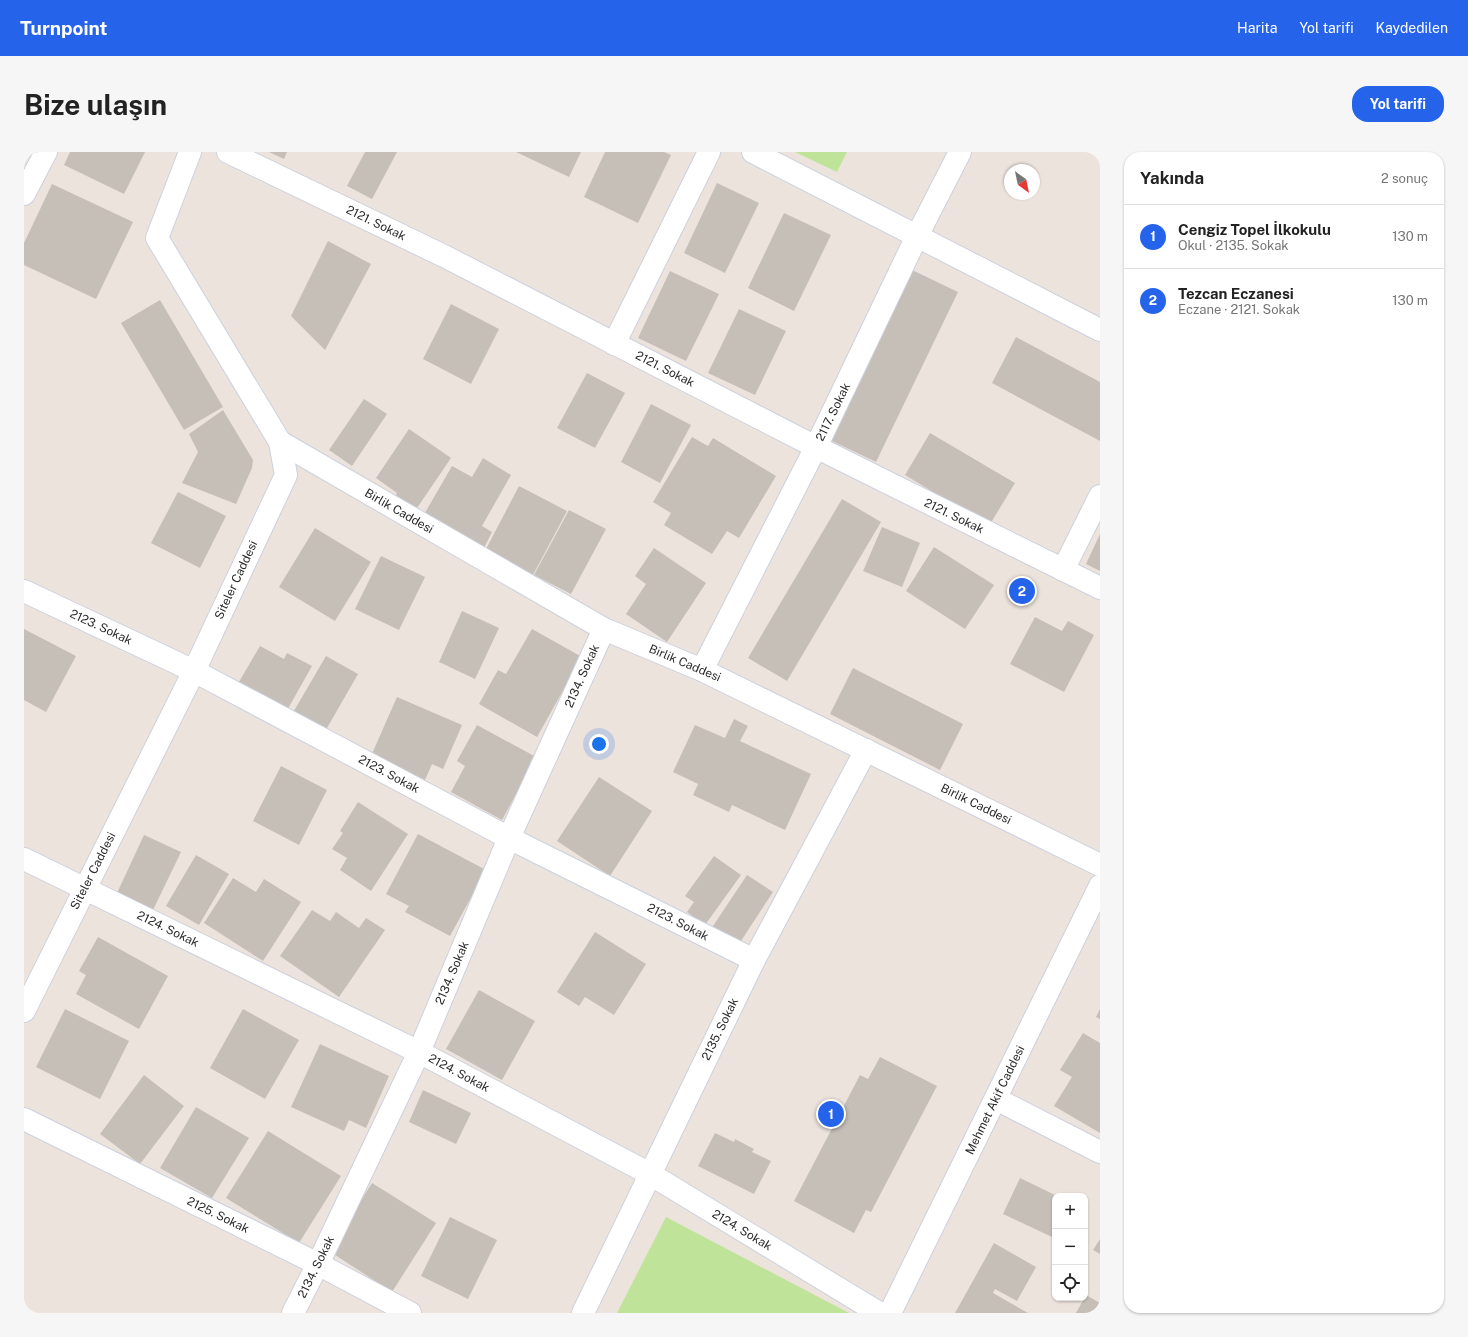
<!DOCTYPE html>
<html lang="tr">
<head>
<meta charset="utf-8">
<style>
  :root { --surface:#fff; --page:#f6f6f6; --text:#222; --muted:#767676; --line:#e0e0e0; --accent:#2563eb }
  body { margin:0; font-family:"Public Sans",sans-serif; background:var(--page); color:var(--text) }
  .controls { position:absolute; right:12px; bottom:12px; display:grid; overflow:hidden; border-radius:8px; box-shadow:0 1px 3px #0004 }
  .controls button { width:36px; height:36px; display:grid; place-items:center; padding:0; border:0; border-bottom:1px solid var(--line); background:var(--surface); color:var(--text); font:20px sans-serif }
  .compass { position:absolute; left:980px; top:12px; width:36px; height:36px; border-radius:50%; background:var(--surface); box-shadow:0 1px 3px #0004; rotate:147deg }
  .you { position:absolute; left:575px; top:592px; width:14px; height:14px; margin:-10px; border:3px solid #fff; border-radius:50%; background:#1a73e8; box-shadow:0 0 0 6px #1a73e833 }
  .badge { display:grid; place-items:center; width:26px; height:26px; border-radius:50%; background:var(--accent); color:#fff; font-size:13px; font-weight:700 }
  .pin { position:absolute; translate:-50% -50%; border:2px solid #fff; box-shadow:0 1px 4px #0006 }
  .list { margin:0; padding:0; list-style:none }
  h2 { display:flex; justify-content:space-between; align-items:center; height:52px; margin:0; padding:0 16px; font-size:17px }
  h2 small { font-size:13px; font-weight:400; color:var(--muted) }
  .list li { display:grid; grid-template-columns:26px 1fr auto; gap:12px; align-items:center; box-sizing:border-box; height:64px; padding:0 16px; border-top:1px solid var(--line) }
  .list b { display:block; font-size:15px; white-space:nowrap }
  .list p { margin:0; font-size:13px; white-space:nowrap; color:var(--muted) }
  .list em { font-size:13px; font-style:normal; color:var(--muted) }
  .icon { flex:none; width:22px; height:22px; fill:none; stroke:currentColor; stroke-width:2; stroke-linecap:round; stroke-linejoin:round }
  .map { position:relative; flex:none; width:1076px; height:1161px; overflow:hidden; border-radius:16px }
  header { display:flex; align-items:center; gap:24px; box-sizing:border-box; height:56px; padding:0 20px; background:var(--accent); color:#fff }
  header strong { font-size:19px }
  nav { display:flex; gap:22px; margin-inline-start:auto; font-size:14px }
  .intro { display:flex; align-items:center; justify-content:space-between; box-sizing:border-box; height:96px; padding:0 24px }
  h1 { margin:0; font-size:28px }
  .button { padding:10px 18px; border-radius:16px; background:var(--accent); color:#fff; font-size:14px; font-weight:700 }
  main { display:flex; gap:24px; padding:0 24px }
  aside { flex:1; background:var(--surface); border-radius:16px; box-shadow:0 1px 3px #0004 }
  .map>svg:first-child { display:block }
  .green { fill:#bfe499 }
  .building { fill:#c5bfb8 }
  .lines { fill:none; stroke-linecap:round; stroke-linejoin:round }
  .minor-casing { stroke:#cbd1dd; stroke-width:24 }
  .minor { stroke:#fff; stroke-width:22 }
  .labels { text-anchor:middle; stroke-width:4; stroke-linejoin:round; paint-order:stroke }
  .street-label { font-size:12px; fill:#2b2b2b; stroke:#fff }
</style>
</head>
<body>
<header>
<strong>Turnpoint</strong>
<nav><a>Harita</a><a>Yol tarifi</a><a>Kaydedilen</a></nav>
</header>
<div class="intro"><h1>Bize ulaşın</h1><a class="button">Yol tarifi</a></div>
<main>
<div class="map">
<svg width="1076" height="1161" viewBox="0 0 1076 1161">
  <rect width="100%" height="100%" fill="#ede3dd"/>
  <g class="green">
    <path d="M771,0H823L813,20Z"/>
    <path d="M642,1065L825,1161H593Z"/>
  </g>
  <g class="building">
    <path d="M46,0H121L100,42L40,13Z"/>
    <path d="M245,0H263L260,7Z"/>
    <path d="M341,0H373L348,47L323,34Z"/>
    <path d="M492,0H557L545,25Z"/>
    <path d="M581,0H640L647,3L614,71L560,45Z"/>
    <path d="M693,31L735,51L701,121L660,101Z"/>
    <path d="M28,32L109,70L72,147L0,113V91Z"/>
    <path d="M760,61L807,83L770,159L724,136Z"/>
    <path d="M304,89L347,112L301,198L267,164Z"/>
    <path d="M888,118L934,140L852,310L806,288Z"/>
    <path d="M646,119L695,142L662,209L614,186Z"/>
    <path d="M136,148L199,255L160,278L97,171Z"/>
    <path d="M427,152L475,177L447,232L399,207Z"/>
    <path d="M715,157L762,179L731,243L684,221Z"/>
    <path d="M992,185L1076,230V289L968,231Z"/>
    <path d="M563,221L601,241L571,296L533,276Z"/>
    <path d="M340,247L363,262L328,314L305,298Z"/>
    <path d="M627,252L667,273L636,331L597,310Z"/>
    <path d="M199,258L229,308L228,316L212,352L158,331L174,300L165,282Z"/>
    <path d="M385,277L427,306L391,359L371,345L373,341L352,326Z"/>
    <path d="M906,281L991,331L965,374L881,323Z"/>
    <path d="M668,285L684,294L689,286L752,324L715,386L703,379L688,402L640,373L647,361L629,350Z"/>
    <path d="M459,306L487,323L458,374L468,380L458,400L398,366L428,314L448,325Z"/>
    <path d="M495,334L543,359L509,423L462,397Z"/>
    <path d="M154,340L202,364L176,416L127,391Z"/>
    <path d="M818,347L857,370L763,529L724,506Z"/>
    <path d="M545,358L582,377L547,442L510,423Z"/>
    <path d="M858,375L896,391L878,435L839,419Z"/>
    <path d="M291,376L347,410L311,469L255,435Z"/>
    <path d="M1076,382V419L1062,412Z"/>
    <path d="M910,395L970,433L941,477L882,439Z"/>
    <path d="M630,396L682,431L643,490L602,462L622,432L611,424Z"/>
    <path d="M357,404L401,425L375,478L331,457Z"/>
    <path d="M438,459L475,476L451,527L415,510Z"/>
    <path d="M1011,465L1038,479L1044,469L1070,483L1040,540L986,512Z"/>
    <path d="M0,477L52,504L22,560L0,548Z"/>
    <path d="M508,477L558,505L513,585L455,552L474,518L482,522Z"/>
    <path d="M236,494L260,507L263,501L288,514L261,562L212,535Z"/>
    <path d="M302,504L334,522L299,583L267,564Z"/>
    <path d="M829,516L939,572L916,618L806,562Z"/>
    <path d="M373,545L438,573L419,617L408,612L401,628L347,604Z"/>
    <path d="M710,567L724,574L716,589L787,622L761,678L708,653L705,660L669,643L674,632L649,620L671,573L701,586Z"/>
    <path d="M453,573L512,605L478,668L427,640L441,614L433,609Z"/>
    <path d="M257,614L303,638L275,693L229,669Z"/>
    <path d="M575,625L628,659L586,724L533,689Z"/>
    <path d="M334,650L384,682L347,739L316,718L323,706L308,697L319,681L316,679Z"/>
    <path d="M394,682L462,718L426,784L381,760L385,754L362,742Z"/>
    <path d="M120,683L157,700L129,758L93,741Z"/>
    <path d="M172,703L205,722L175,773L142,754Z"/>
    <path d="M690,704L717,723L681,773L663,760L670,750L661,744Z"/>
    <path d="M723,723L749,740L713,795L687,777Z"/>
    <path d="M209,726L232,740L240,727L277,750L239,809L180,771Z"/>
    <path d="M288,758L306,769L312,760L335,776L342,766L361,778L315,845L256,804Z"/>
    <path d="M571,780L622,812L590,863L561,845L555,854L533,840Z"/>
    <path d="M74,785L144,824L115,877L52,842L62,823L55,819Z"/>
    <path d="M455,838L511,869L478,928L422,897Z"/>
    <path d="M41,857L105,889L76,947L12,915Z"/>
    <path d="M219,857L275,888L241,947L186,916Z"/>
    <path d="M1076,857V867L1072,865Z"/>
    <path d="M1059,881L1076,891V981L1030,954L1048,925L1036,918Z"/>
    <path d="M296,892L365,924L342,976L325,968L320,979L267,955Z"/>
    <path d="M856,905L913,934L847,1060L842,1058L830,1081L770,1049L836,923L844,927Z"/>
    <path d="M120,923L160,954L116,1012L76,982Z"/>
    <path d="M399,938L447,961L432,992L385,970Z"/>
    <path d="M172,955L225,986L188,1046L136,1016Z"/>
    <path d="M244,979L317,1024L275,1091L202,1046Z"/>
    <path d="M691,981L710,990L711,987L730,997L728,1000L747,1009L730,1042L674,1014Z"/>
    <path d="M996,1026L1031,1043V1079L1028,1085L979,1062Z"/>
    <path d="M348,1031L412,1071L368,1140L305,1099Z"/>
    <path d="M426,1065L473,1088L444,1147L397,1124Z"/>
    <path d="M1076,1087V1102L1069,1098Z"/>
    <path d="M970,1091L1012,1115L993,1149L971,1137L969,1141L1004,1161H931Z"/>
    <path d="M1062,1143L1076,1151V1161H1052Z"/>
  </g>
  <g class="lines">
    <g class="minor-casing">
      <g id="minor">
        <path d="M204,0L420,104L792,295L1076,436"/>
        <path d="M729,0L1076,178"/>
        <path d="M0,42L22,0"/>
        <path d="M590,192L685,0"/>
        <path d="M256,290L580,477L678,518L1076,713"/>
        <path d="M1039,418L1076,344"/>
        <path d="M0,439L170,519L485,686L730,808"/>
        <path d="M678,518L792,295L893,84L936,0"/>
        <path d="M0,707L395,900L626,1022L855,1161"/>
        <path d="M0,859L170,519L262,323L256,290L133,86L166,0"/>
        <path d="M972,947L1076,1000"/>
        <path d="M0,967L294,1112L386,1161"/>
        <path d="M269,1161L294,1112L395,900L485,686L580,477"/>
        <path d="M559,1161L730,808L842,598"/>
        <path d="M866,1161L1076,734"/>
      </g>
    </g>
    <use href="#minor" class="minor"/>
  </g>
  <g class="labels">
    <g class="street-label">
      <text transform="translate(352 71) rotate(26)" y="4">2121. Sokak</text>
      <text transform="translate(641 217) rotate(27)" y="4">2121. Sokak</text>
      <text transform="translate(809 260) rotate(-64)" y="4">2117. Sokak</text>
      <text transform="translate(375 359) rotate(30)" y="4">Birlik Caddesi</text>
      <text transform="translate(930 364) rotate(26)" y="4">2121. Sokak</text>
      <text transform="translate(212 428) rotate(-65)" y="4">Siteler Caddesi</text>
      <text transform="translate(77 475) rotate(25)" y="4">2123. Sokak</text>
      <text transform="translate(661 511) rotate(23)" y="4">Birlik Caddesi</text>
      <text transform="translate(558 524) rotate(-66)" y="4">2134. Sokak</text>
      <text transform="translate(365 622) rotate(28)" y="4">2123. Sokak</text>
      <text transform="translate(952 652) rotate(26)" y="4">Birlik Caddesi</text>
      <text transform="translate(69 719) rotate(-63)" y="4">Siteler Caddesi</text>
      <text transform="translate(654 770) rotate(27)" y="4">2123. Sokak</text>
      <text transform="translate(144 777) rotate(26)" y="4">2124. Sokak</text>
      <text transform="translate(428 821) rotate(-67)" y="4">2134. Sokak</text>
      <text transform="translate(696 877) rotate(-64)" y="4">2135. Sokak</text>
      <text transform="translate(435 921) rotate(28)" y="4">2124. Sokak</text>
      <text transform="translate(971 948) rotate(-64)" y="4">Mehmet Akif Caddesi</text>
      <text transform="translate(194 1063) rotate(26)" y="4">2125. Sokak</text>
      <text transform="translate(718 1078) rotate(31)" y="4">2124. Sokak</text>
      <text transform="translate(292 1115) rotate(-64)" y="4">2134. Sokak</text>
    </g>
  </g>
</svg>
<div class="controls">
<button>+</button>
<button>−</button>
<button><svg class="icon" aria-label="locate" viewBox="0 0 24 24"><circle cx="12" cy="12" r="6"/><path d="M12 2v4M12 18v4M2 12h4M18 12h4"/></svg></button>
</div>
<svg class="compass" viewBox="-18 -18 36 36"><path d="M0-13l5 13h-10z" fill="#e53935"/><path d="M0 13l5-13h-10z" fill="#767676"/></svg>
<div class="you"></div>
<div class="pin badge" style="left:807px;top:962px">1</div>
<div class="pin badge" style="left:998px;top:439px">2</div>
</div>
<aside>
<h2>Yakında<small>2 sonuç</small></h2>
<ul class="list">
<li><span class="badge">1</span><div><b>Cengiz Topel İlkokulu</b><p>Okul · 2135. Sokak</p></div><em>130 m</em></li>
<li><span class="badge">2</span><div><b>Tezcan Eczanesi</b><p>Eczane · 2121. Sokak</p></div><em>130 m</em></li>
</ul>
</aside>
</main>
</body>
</html>
